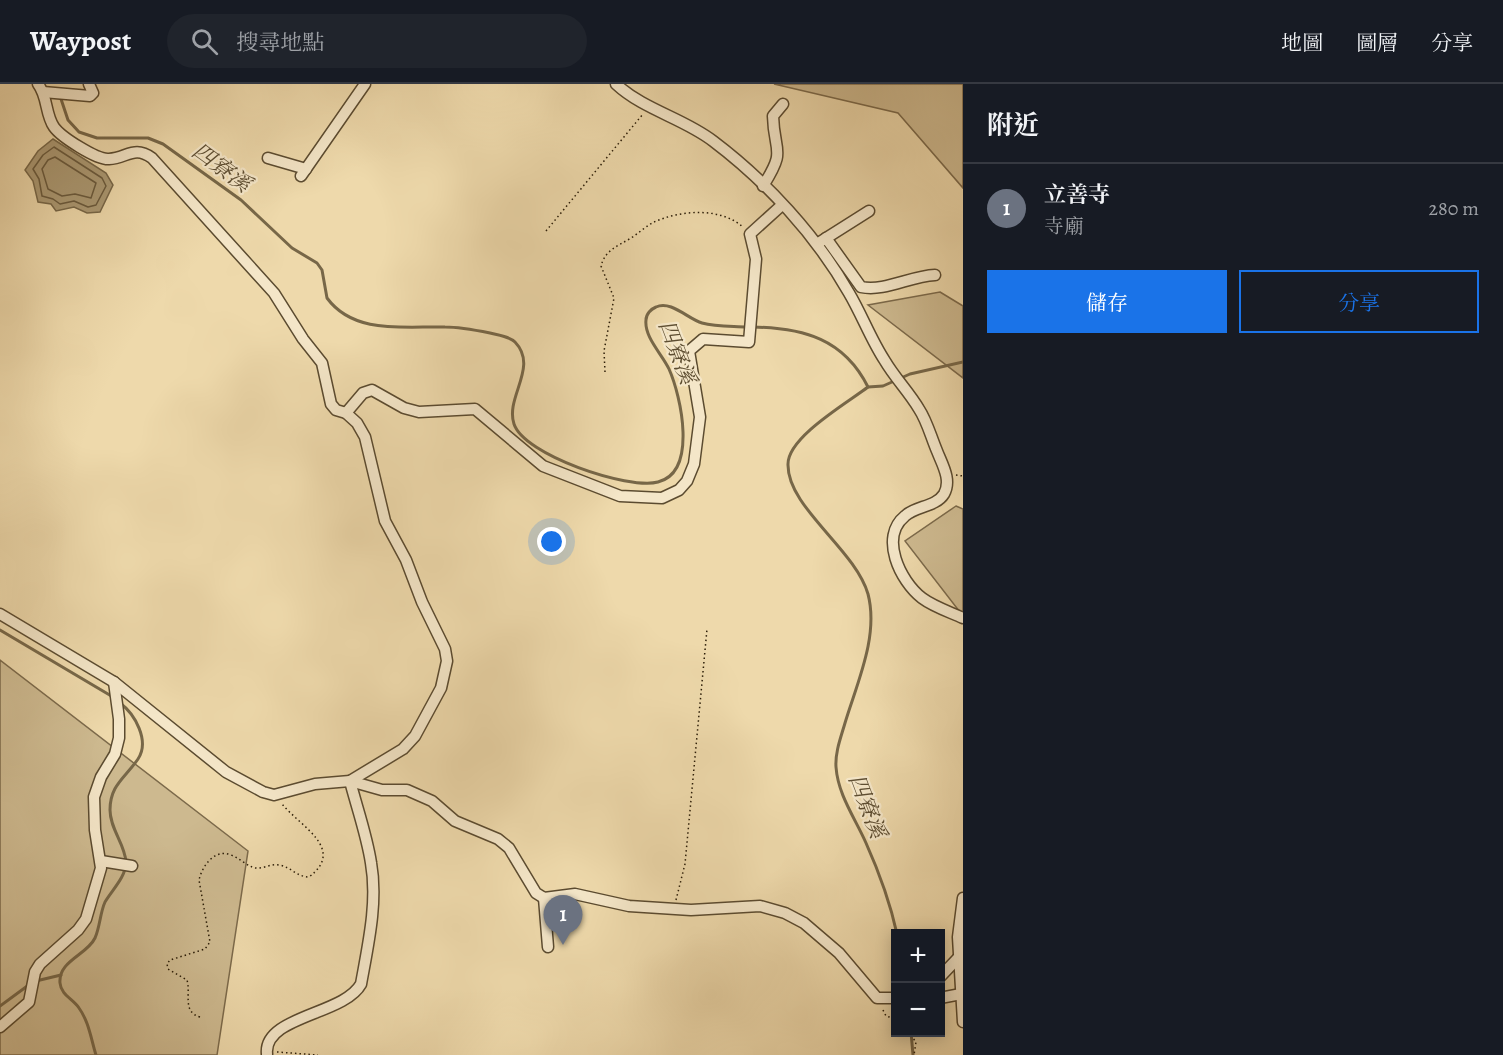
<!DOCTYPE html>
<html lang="zh-TW">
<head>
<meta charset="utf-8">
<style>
  :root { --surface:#171b24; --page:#20242c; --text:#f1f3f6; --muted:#9ea1a6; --line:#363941; --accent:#1a73e8 }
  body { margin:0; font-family:Alegreya,"Noto Serif TC",serif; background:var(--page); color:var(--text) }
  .controls { position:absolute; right:18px; bottom:18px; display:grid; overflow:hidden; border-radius:0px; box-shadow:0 3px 15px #0003 }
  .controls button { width:54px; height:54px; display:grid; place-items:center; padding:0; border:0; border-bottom:2px solid var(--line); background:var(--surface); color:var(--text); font:30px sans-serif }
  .you { position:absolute; left:552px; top:458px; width:21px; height:21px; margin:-15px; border:4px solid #fff; border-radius:50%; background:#1a73e8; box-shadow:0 0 0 9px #1a73e833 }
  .badge { display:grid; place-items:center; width:39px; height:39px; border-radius:50%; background:var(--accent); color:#fff; font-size:20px; font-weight:700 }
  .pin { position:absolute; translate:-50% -50px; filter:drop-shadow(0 2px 3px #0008) }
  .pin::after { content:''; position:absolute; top:32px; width:21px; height:18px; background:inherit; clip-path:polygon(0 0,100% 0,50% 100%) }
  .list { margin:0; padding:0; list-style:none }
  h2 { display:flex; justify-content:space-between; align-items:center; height:78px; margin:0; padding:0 24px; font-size:26px }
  h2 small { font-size:20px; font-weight:400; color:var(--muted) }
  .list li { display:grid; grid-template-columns:39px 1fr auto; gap:18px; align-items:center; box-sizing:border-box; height:90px; padding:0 24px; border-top:2px solid var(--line) }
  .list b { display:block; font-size:22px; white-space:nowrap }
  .list p { margin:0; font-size:20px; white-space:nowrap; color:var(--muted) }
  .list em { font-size:20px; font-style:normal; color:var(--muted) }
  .actions { display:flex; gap:12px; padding:18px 24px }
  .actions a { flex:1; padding:14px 0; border:2px solid var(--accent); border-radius:0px; text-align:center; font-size:21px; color:var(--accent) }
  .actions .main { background:var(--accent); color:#fff }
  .icon { flex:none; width:33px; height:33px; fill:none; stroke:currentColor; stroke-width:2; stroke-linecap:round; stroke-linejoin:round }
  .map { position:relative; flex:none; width:963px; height:971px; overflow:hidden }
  header { display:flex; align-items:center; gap:36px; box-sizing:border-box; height:84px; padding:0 30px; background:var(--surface); border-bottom:2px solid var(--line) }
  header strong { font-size:28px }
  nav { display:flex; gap:33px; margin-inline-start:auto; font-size:21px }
  .search { width:420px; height:54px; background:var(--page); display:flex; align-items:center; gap:15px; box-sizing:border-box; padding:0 21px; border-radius:33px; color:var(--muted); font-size:22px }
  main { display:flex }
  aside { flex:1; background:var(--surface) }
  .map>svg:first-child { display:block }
  .green { fill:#cdb98f; stroke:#7c6a4b; stroke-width:1.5 }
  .water { fill:#ab9973; stroke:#776748; stroke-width:1.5 }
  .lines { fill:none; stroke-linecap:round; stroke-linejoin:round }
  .shore { stroke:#6a5a3d; stroke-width:1.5 }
  .stream { stroke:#776748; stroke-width:3 }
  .minor-casing { stroke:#5b4b30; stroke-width:13 }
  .path { stroke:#2a1c07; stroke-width:1.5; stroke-dasharray:1.5 3; stroke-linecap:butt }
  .minor { stroke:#f4e6c8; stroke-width:10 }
  .labels { text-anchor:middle; stroke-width:4.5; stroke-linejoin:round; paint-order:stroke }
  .water-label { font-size:22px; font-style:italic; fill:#5e4e32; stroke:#f4e6c8 }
</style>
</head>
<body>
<header>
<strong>Waypost</strong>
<div class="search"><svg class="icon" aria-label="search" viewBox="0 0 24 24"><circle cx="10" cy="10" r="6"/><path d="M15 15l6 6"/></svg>搜尋地點</div>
<nav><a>地圖</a><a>圖層</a><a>分享</a></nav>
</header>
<main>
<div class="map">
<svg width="963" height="971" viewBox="0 0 963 971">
  <rect width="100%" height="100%" fill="#eed9ab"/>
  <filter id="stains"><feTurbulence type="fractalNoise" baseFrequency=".00333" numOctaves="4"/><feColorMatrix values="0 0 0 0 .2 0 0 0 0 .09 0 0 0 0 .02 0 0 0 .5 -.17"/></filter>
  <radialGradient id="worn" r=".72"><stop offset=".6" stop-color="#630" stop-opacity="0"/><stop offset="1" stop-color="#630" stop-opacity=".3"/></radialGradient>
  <g class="green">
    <path d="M774,0H963V104L898,29Z"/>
    <path d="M940,208L963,222V294L868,221Z"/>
    <path d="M956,422L963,425V532L905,457Z"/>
    <path d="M0,576L248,767L217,971H0Z"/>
  </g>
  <path class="water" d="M53,55L106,89L113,101L100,128L87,129L74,123L56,127L51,120L38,118L33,97L25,86L38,67Z"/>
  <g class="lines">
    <g class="shore">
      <path d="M54,63L102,94L106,102L96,121L88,123L74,117L60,120L53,115L42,112L39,95L33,85L43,71Z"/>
      <path d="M55,73L96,99L91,114L75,110L62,112L48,105L42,85L48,76Z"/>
    </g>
    <g class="stream">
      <path d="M60,12L68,36L79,48L97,54H148L163,60L241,116L292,164L317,179L322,186L327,214C354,251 405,242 445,243C460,243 475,246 490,249C498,251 509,252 515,258C539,283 505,313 514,340C524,371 628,406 658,398C698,388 681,312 669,285C662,270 644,253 646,236C646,230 651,225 656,223C671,216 688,235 702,239C716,243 732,242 747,243"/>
      <path d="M753,243C804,244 844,255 868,303C847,319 788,353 788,380C787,423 855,465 868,510C879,552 857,599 845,639C841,653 835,668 836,683C838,711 855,734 866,759C879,788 890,818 897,850"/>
      <path d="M868,303L883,302L910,290L963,278"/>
      <path d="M0,546L113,613"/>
      <path d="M36,897L61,891"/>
      <path d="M0,922L30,900"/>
      <path d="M911,948L913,971"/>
      <path d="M96,971C91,955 89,938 79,924C73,915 61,911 60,899C58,877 87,871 95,854C100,843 100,829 105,818C112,806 126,793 126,778C125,760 110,745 110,726C110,701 125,694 138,675C150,657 135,630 120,619"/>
    </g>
    <g class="minor-casing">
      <g id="minor">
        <path d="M38,0C48,13 45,30 54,43C61,53 97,76 109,75C127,74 134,61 152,74L274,209L303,255L322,279L331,320L336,326L346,329L357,339L365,353L385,437L406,476L422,518L445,565L447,577L441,604L415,652L403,665L350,697C357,724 367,752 371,779C378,818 368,861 361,900C344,931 263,932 267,970"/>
        <path d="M616,0C644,26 683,34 713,57C766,97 816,151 849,209C862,231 871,256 885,277C895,294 909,308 919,325C927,337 931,353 937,367C942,380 952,396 944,410C936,423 915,422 905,432C879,453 900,497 922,514C934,523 950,528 963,534"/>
        <path d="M43,8L90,12L93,9L89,0"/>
        <path d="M268,74L306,85"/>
        <path d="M301,92L365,0"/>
        <path d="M763,102C787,64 774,70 773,32L783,20"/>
        <path d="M826,154L861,203C885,208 910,192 935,191"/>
        <path d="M820,158L869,127"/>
        <path d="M346,329L363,309L372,306L404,324L419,328L475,325L543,382L620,412L662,414L679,406L687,397L694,380L700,333L689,267L703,255L749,258L756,175L750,150L782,121"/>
        <path d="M0,530L114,598L226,688L263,708L274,711L315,700L350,697L382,706H407L432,717L455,737L498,755L509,764L536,809L544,814L575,810L629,822L691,826L760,822L785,829L804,839L839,869L877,914H896"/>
        <path d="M101,777L132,782"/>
        <path d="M544,814L548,863"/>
        <path d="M963,814L958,853L963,938"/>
        <path d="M940,893L959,873"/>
        <path d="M940,914L961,910"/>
        <path d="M0,943L29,918L35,888L40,880L78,846L86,835L101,784L95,746L94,713L101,693L115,670L119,654V635L114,598"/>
      </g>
    </g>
    <g class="path">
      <path d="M546,147L643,30"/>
      <path d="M605,288L604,267L614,214L601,182C605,166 618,162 631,154C639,149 646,142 654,138C681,126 720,123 743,143"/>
      <path d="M956,391L963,392"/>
      <path d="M676,816L685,780L707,545"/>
      <path d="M883,926L886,932L896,935"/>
      <path d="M200,933C182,928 191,910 187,896L168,885L167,880L170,876L205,865L210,858L199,796C202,782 215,764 231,771C239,774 245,780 252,783C261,787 270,779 279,781C291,783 297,793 309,793C346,765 301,743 282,720"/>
      <path d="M908,948L916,958L914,971"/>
      <path d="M277,968L318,971"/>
    </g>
    <use href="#minor" class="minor"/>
  </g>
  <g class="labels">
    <g class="water-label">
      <text transform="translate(222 83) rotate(36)" y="8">四寮溪</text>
      <text transform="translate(678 268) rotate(69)" y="8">四寮溪</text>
      <text transform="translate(868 722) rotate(69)" y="8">四寮溪</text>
    </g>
  </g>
  <rect width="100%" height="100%" filter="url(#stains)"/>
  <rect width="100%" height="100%" fill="url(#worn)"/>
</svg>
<div class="controls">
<button>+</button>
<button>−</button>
</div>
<div class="you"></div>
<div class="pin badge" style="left:563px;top:861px;background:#6b7280">1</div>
</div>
<aside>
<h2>附近<small></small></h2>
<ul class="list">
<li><span class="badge" style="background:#6b7280">1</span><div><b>立善寺</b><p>寺廟</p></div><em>280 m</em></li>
</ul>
<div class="actions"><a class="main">儲存</a><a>分享</a></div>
</aside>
</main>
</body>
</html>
